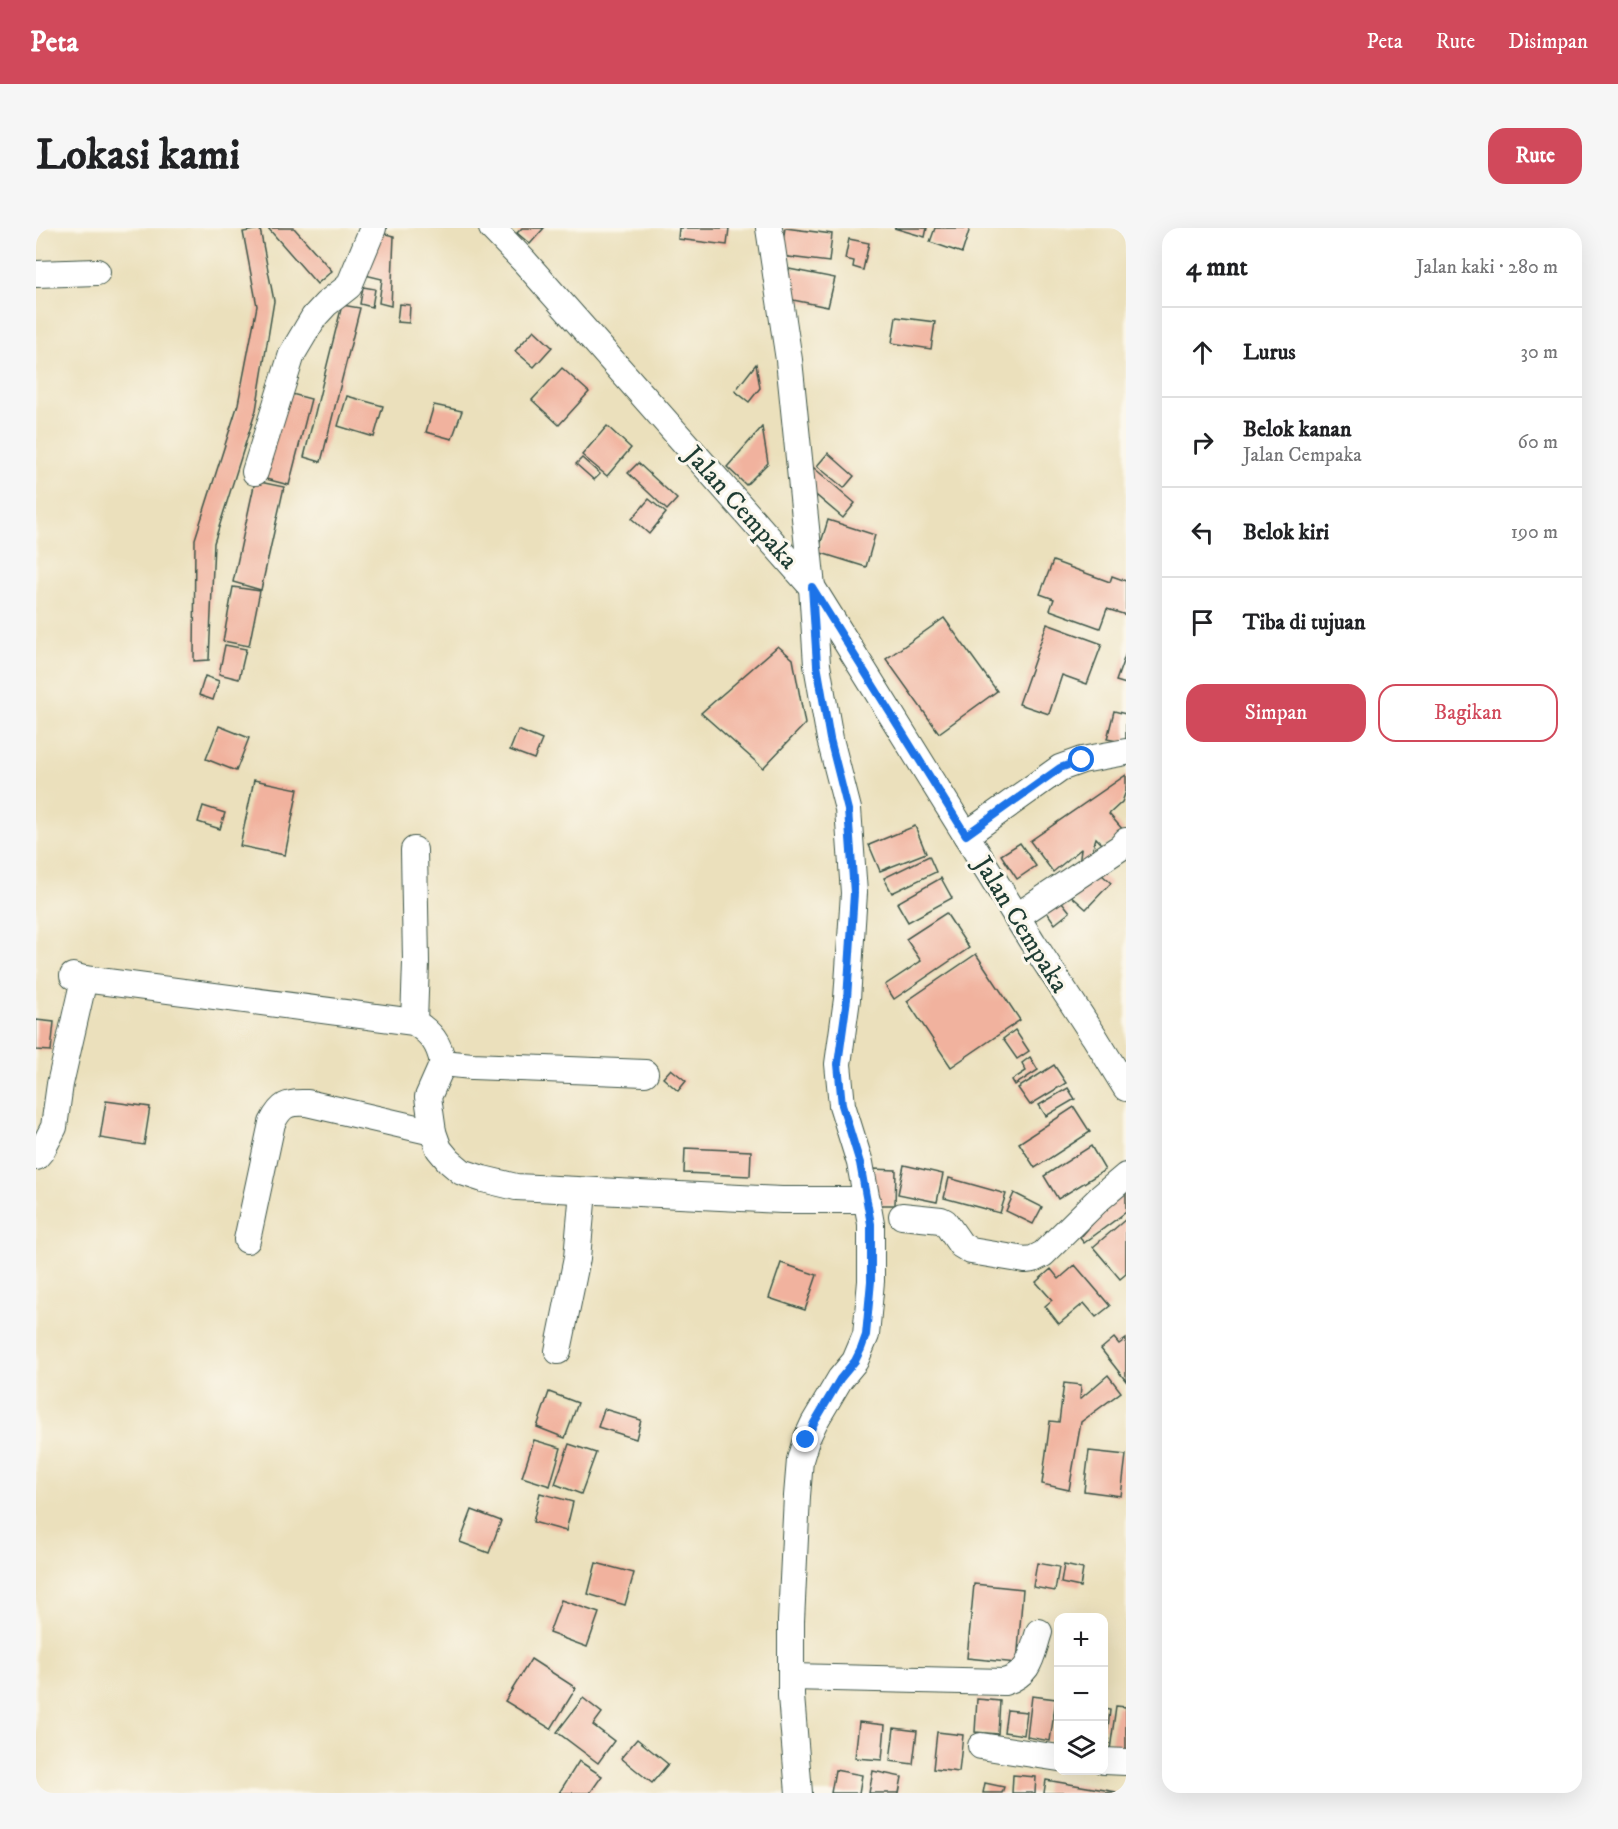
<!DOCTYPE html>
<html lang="id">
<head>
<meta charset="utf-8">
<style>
  :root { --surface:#fff; --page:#f6f6f6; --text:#202124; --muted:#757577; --line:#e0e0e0; --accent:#d1495b }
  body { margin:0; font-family:"IM FELL DW Pica",serif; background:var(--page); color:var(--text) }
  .controls { position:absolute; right:18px; bottom:18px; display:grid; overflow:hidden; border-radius:12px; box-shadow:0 6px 24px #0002 }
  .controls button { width:54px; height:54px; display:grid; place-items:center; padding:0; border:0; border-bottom:2px solid var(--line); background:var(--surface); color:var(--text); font:30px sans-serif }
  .stop { position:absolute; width:18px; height:18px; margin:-14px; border:4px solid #1a73e8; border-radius:50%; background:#fff }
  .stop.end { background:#1a73e8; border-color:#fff; box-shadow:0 2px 6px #0008 }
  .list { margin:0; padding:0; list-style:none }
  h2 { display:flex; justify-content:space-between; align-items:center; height:78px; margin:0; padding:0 24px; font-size:26px }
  h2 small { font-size:20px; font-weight:400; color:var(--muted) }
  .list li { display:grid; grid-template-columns:39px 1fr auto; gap:18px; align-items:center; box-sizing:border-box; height:90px; padding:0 24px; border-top:2px solid var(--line) }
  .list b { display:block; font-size:22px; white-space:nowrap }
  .list p { margin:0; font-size:20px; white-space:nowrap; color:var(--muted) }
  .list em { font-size:20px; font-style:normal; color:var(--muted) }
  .actions { display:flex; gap:12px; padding:18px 24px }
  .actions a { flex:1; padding:14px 0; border:2px solid var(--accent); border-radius:18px; text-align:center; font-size:21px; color:var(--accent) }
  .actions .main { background:var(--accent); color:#fff }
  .icon { flex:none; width:33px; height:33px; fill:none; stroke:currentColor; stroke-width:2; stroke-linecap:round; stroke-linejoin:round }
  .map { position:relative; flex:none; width:1090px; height:1565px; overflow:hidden; border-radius:18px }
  header { display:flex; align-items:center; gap:36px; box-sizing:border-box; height:84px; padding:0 30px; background:var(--accent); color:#fff }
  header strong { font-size:28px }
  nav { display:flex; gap:33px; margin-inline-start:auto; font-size:21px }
  .intro { display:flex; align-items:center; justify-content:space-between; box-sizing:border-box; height:144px; padding:0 36px }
  h1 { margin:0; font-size:42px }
  .button { padding:15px 27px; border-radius:18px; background:var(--accent); color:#fff; font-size:21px; font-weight:700 }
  main { display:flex; gap:36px; padding:0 36px }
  aside { flex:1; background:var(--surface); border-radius:18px; box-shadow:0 6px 24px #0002 }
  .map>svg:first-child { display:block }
  .building { fill:#f1b29e }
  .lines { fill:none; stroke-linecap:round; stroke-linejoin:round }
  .minor-casing { stroke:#3e5548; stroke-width:28 }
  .minor { stroke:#fff; stroke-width:26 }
  .route { stroke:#1a73e8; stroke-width:8 }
  .labels { text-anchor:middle; stroke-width:6; stroke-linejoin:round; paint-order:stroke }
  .street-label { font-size:26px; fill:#1f3d34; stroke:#fbf7ec }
</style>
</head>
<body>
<header>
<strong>Peta</strong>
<nav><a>Peta</a><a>Rute</a><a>Disimpan</a></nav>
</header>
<div class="intro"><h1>Lokasi kami</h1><a class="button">Rute</a></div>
<main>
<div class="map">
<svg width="1090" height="1565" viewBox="0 0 1090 1565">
  <rect width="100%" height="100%" fill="#fbf7ec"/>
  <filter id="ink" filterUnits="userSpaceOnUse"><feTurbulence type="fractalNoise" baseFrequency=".0167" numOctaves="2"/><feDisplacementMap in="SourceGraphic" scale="12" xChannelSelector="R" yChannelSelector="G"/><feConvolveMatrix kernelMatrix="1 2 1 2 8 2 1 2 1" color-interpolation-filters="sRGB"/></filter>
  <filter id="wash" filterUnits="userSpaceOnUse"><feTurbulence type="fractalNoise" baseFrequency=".008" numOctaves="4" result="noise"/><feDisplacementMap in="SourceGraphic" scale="24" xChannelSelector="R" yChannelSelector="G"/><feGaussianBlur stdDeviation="1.35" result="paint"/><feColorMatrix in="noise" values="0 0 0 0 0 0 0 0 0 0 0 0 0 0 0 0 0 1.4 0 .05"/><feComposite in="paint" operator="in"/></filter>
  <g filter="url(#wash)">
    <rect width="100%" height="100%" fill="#ebe0bc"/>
    <g id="blocks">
      <g class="building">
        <path d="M232,0H258L296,43L281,56Z"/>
        <path d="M486,0H508L494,16L481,5Z"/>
        <path d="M643,0H693L691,17L642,11Z"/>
        <path d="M749,0L796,6L793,34L745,28Z"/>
        <path d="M858,0H891L889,9Z"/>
        <path d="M899,0H934L926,25L894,14Z"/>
        <path d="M224,1L238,73L220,182L178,315L173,432L158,433L159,311L202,176L221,78L207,4Z"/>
        <path d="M341,4L358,8L355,78L343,75L346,51L325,46Z"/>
        <path d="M813,11L833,15L827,42L817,39L818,33L809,31Z"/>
        <path d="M753,41L799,50L792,79L747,70Z"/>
        <path d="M327,59L339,61L336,79L324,76Z"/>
        <path d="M363,76L374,77L373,95L361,94Z"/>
        <path d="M306,77L324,80L285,234L268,229Z"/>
        <path d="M860,89L899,94L895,121L856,115Z"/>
        <path d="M498,102L516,119L498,139L479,123Z"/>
        <path d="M720,136L724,160L713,174L699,163Z"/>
        <path d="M526,140L553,164L523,197L496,172Z"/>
        <path d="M248,164L275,171L253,257L226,250Z"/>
        <path d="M311,168L347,178L338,209L302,198Z"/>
        <path d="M398,177L426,183L416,211L390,204Z"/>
        <path d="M571,198L595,220L571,248L546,227Z"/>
        <path d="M726,199L732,235L710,257L691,239Z"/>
        <path d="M792,225L818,248L808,260L781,238Z"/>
        <path d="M546,230L564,246L558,252L540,236Z"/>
        <path d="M771,234L819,275L807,290L774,262Z"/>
        <path d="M602,235L641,271L631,282L592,245Z"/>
        <path d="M219,253L248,259L225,362L197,354Z"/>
        <path d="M613,271L630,285L613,306L596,291Z"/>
        <path d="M792,292L839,307L830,339L782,324Z"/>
        <path d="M1017,333L1074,354L1076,348L1090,353V387L1071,381L1064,400L1014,382L1018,371L1004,366Z"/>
        <path d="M197,359L224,363L213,418L187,413Z"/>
        <path d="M908,390L961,463L903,505L850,431Z"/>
        <path d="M1011,396L1066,416L1051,456L1026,447L1013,486L983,476Z"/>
        <path d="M189,417L210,421L203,451L183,446Z"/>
        <path d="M742,418L757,431L769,496L727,540L665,485Z"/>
        <path d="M1090,425V456L1080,453Z"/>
        <path d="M169,448L183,453L177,472L163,467Z"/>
        <path d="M1078,483L1090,486V515L1071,511Z"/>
        <path d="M183,498L213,510L200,543L170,531Z"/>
        <path d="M482,502L506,512L498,531L474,522Z"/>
        <path d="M1090,547V563L1086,574L1073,586L1088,603L1069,619L1060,610L1054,630L1043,636L1045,621L1017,644L994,613Z"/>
        <path d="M218,552L262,561L249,627L204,618Z"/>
        <path d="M167,578L189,585L184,601L162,594Z"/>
        <path d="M879,598L890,625L844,643L833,617Z"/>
        <path d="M984,615L1000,638L981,651L965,627Z"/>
        <path d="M893,628L900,644L856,665L848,650Z"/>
        <path d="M1057,639L1075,655L1050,681L1032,665Z"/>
        <path d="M905,650L916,670L872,694L861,675Z"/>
        <path d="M1022,669L1034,684L1019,696L1008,680Z"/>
        <path d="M910,685L933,720L858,771L849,757L885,733L870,711Z"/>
        <path d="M940,726L984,792L915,839L871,773Z"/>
        <path d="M0,792L18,794L15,823L0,822Z"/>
        <path d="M979,802L993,823L981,831L967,811Z"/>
        <path d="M994,829L1002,842L979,857L976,852L990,843L986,835Z"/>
        <path d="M1018,837L1030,855L994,877L982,860Z"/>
        <path d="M635,841L650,853L642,863L627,850Z"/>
        <path d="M1032,860L1039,871L1010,888L1003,877Z"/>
        <path d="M70,873L114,879L108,917L64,910Z"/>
        <path d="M1038,879L1054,904L999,940L983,915Z"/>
        <path d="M1055,918L1069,942L1022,971L1008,948Z"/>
        <path d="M649,920L715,923L714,948L648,945Z"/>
        <path d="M868,937L907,946L901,974L862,966Z"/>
        <path d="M836,941L860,942L859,977H835Z"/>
        <path d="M913,950L970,966L964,985L908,970Z"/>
        <path d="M1090,957V984L1048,1015L1044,1010Z"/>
        <path d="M978,965L1006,979L997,996L970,983Z"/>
        <path d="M1090,991V1046L1084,1051L1057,1019Z"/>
        <path d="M745,1035L781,1047L769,1082L733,1070Z"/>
        <path d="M1039,1037L1074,1078L1060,1089L1048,1075L1023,1096L1009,1078L1016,1072L1000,1054L1015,1041L1023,1051Z"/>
        <path d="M1078,1110L1083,1116L1090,1111V1153L1065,1121Z"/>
        <path d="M1072,1147L1085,1164L1045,1194L1033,1262L1006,1256L1014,1193L1023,1194L1028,1155L1045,1157L1044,1171Z"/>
        <path d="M513,1164L542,1175L529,1210L501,1199Z"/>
        <path d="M568,1181L605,1192L600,1211L562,1199Z"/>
        <path d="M498,1212L525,1220L514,1258L486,1249Z"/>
        <path d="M533,1216L560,1225L545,1266L519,1256Z"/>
        <path d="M1053,1223L1090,1227L1085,1268L1048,1263Z"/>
        <path d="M504,1265L537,1274L530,1303L497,1294Z"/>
        <path d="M436,1282L465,1293L453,1325L424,1314Z"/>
        <path d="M560,1335L598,1345L589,1377L552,1366Z"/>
        <path d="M1001,1335L1023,1339L1019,1363L997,1359Z"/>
        <path d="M1028,1337L1047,1341L1044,1359L1025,1355Z"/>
        <path d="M938,1356L987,1361L981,1435L931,1430Z"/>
        <path d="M525,1372L563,1385L551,1419L513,1405Z"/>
        <path d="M495,1431L540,1460L515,1501L469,1473Z"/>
        <path d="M996,1468L1020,1471L1014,1513L991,1509Z"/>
        <path d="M547,1470L566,1485L557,1497L578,1513L562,1535L521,1504Z"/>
        <path d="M941,1471L964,1473L962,1506L939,1504Z"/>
        <path d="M1080,1478L1090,1479V1525L1074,1522Z"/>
        <path d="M1068,1481L1074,1482L1072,1500H1068Z"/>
        <path d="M971,1482L991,1484L988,1507L968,1504Z"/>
        <path d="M823,1494L849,1497L846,1532L819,1530Z"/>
        <path d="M858,1500L881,1503L877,1536L854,1533Z"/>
        <path d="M901,1504L927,1507L923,1544L897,1541Z"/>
        <path d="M601,1511L632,1536L616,1555L585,1530Z"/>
        <path d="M543,1533L566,1548L554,1565H523Z"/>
        <path d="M799,1542L826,1547L823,1565H795Z"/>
        <path d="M837,1543L866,1549L863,1565H833Z"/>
        <path d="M977,1547L1000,1549L999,1565H976Z"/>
        <path d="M1010,1552L1080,1564V1565H1008Z"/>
        <path d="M949,1555L968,1559L966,1565H947Z"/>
      </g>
    </g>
  </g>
  <g filter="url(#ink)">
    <use href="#blocks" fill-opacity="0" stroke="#3e5548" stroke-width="1.5"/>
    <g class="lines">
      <g class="minor-casing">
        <g id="minor">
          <path d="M456,0L488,33L776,359L997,715L1058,808L1090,860"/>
          <path d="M733,0L753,132L776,359L781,437L794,511L812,581L818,665L811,771L802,836L806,877L824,935L835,996V1053L830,1107L819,1133L804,1151L778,1195L770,1212L764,1232L761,1268L755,1393V1468L763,1565"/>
          <path d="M0,46L61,44"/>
          <path d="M219,244L256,126L278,89L290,76L313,58L337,0"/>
          <path d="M930,607L1024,540L1046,532L1090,524"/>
          <path d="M378,622L380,734L378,794"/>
          <path d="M980,689L1085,619L1090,613"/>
          <path d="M37,748L48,751L378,794C395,805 403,815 407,835"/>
          <path d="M609,845L436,838L407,835L392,869L397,904L403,921L413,933L426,944L447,951L480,959L746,972H831"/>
          <path d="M0,929L6,922L18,899L24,856L48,751"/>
          <path d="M866,988L905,992L909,994L925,1017L935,1023L989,1032L997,1031L1007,1026L1064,970L1090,948"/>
          <path d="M211,1012L236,895C245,877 251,874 271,875L397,904"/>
          <path d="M522,1123L541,1030L547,963"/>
          <path d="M755,1449L968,1454C995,1446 995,1428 1003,1404"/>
          <path d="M945,1518L1023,1530"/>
          <path d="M1068,1533L1090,1534"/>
        </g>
      </g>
      <use href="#minor" class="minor"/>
    </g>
  </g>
  <g class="lines" filter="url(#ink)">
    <path class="route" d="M770,1212L778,1195L804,1151L819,1133L825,1121L830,1107L835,1053V996L824,935L806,877L802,836L811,771L818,665L812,582L794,511L781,437L776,359L930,607L1024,540L1046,532"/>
  </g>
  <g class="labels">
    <g class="street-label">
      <text transform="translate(706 279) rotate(48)" y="9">Jalan Cempaka</text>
      <text transform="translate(986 696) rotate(58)" y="9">Jalan Cempaka</text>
    </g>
  </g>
</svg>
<div class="controls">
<button>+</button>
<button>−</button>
<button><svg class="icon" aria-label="layers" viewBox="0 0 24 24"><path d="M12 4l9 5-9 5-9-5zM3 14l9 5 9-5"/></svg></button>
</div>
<div class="stop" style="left:1046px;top:532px"></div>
<div class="stop end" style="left:770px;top:1212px"></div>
</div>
<aside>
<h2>4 mnt<small>Jalan kaki · 280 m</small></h2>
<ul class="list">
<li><svg class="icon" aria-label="ahead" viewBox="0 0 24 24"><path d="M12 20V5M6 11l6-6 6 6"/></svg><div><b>Lurus</b></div><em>30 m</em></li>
<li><svg class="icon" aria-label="right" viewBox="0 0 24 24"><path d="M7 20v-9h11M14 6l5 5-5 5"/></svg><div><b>Belok kanan</b><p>Jalan Cempaka</p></div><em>60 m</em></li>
<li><svg class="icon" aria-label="left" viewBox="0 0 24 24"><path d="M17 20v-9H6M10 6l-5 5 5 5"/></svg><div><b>Belok kiri</b></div><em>190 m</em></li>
<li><svg class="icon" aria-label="arrive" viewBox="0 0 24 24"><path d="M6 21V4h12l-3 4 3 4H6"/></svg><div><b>Tiba di tujuan</b></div></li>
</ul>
<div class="actions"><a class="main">Simpan</a><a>Bagikan</a></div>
</aside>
</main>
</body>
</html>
